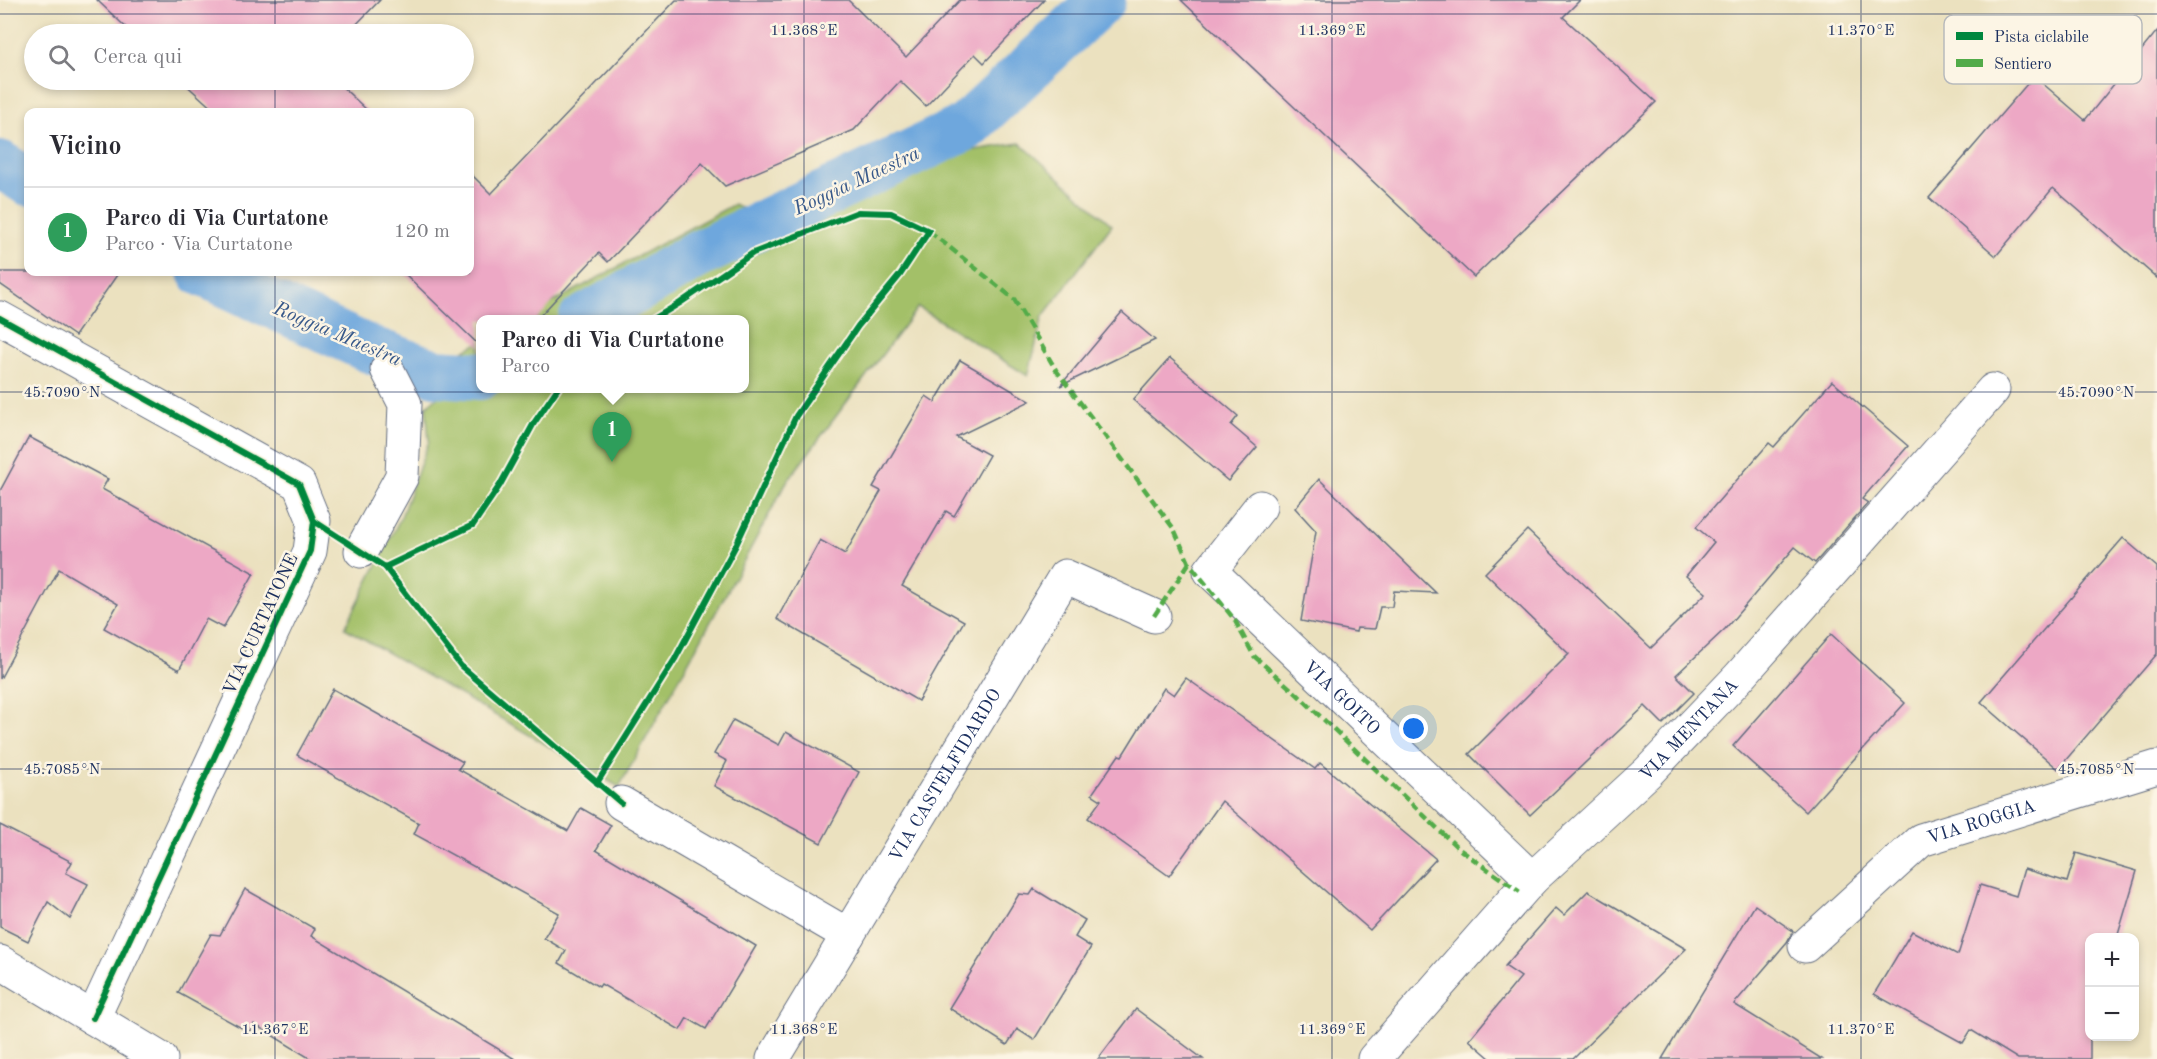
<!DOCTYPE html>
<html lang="it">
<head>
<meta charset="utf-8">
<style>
  :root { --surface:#fff; --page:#f2f2f3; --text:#2b2b33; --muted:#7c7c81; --line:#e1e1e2; --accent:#1a73e8 }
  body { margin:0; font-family:"Old Standard TT",serif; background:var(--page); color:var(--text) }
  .controls { position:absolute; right:18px; bottom:18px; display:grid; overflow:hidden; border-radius:12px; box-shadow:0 3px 9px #0003 }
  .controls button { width:54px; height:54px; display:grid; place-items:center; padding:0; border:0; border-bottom:2px solid var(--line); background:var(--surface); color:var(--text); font:30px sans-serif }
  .you { position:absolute; left:1414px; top:729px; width:21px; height:21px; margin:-15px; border:4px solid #fff; border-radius:50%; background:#1a73e8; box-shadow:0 0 0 9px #1a73e833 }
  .badge { display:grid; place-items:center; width:39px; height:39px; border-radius:50%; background:var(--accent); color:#fff; font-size:20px; font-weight:700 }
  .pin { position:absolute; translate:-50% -50px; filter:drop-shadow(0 2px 3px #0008) }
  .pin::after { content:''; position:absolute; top:32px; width:21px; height:18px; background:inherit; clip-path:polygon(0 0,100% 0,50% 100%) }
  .popup { position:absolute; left:476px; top:315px; width:273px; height:78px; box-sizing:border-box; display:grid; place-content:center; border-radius:12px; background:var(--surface); filter:drop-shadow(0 2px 4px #0005); font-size:20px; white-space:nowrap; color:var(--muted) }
  .popup b { font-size:22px; color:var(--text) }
  .popup::after { content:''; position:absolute; left:50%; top:100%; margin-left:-12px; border:12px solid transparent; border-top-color:var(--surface) }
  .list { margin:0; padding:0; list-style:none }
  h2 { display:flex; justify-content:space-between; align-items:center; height:78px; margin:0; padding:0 24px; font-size:26px }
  h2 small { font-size:20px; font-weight:400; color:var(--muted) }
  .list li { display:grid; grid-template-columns:39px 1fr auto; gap:18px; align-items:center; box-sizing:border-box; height:90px; padding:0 24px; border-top:2px solid var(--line) }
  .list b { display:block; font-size:22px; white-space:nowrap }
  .list p { margin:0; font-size:20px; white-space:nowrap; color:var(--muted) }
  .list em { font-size:20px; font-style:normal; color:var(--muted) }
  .icon { flex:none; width:33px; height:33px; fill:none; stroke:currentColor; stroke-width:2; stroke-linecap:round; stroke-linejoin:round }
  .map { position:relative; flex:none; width:2157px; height:1059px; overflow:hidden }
  .search { position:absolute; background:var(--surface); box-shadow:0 3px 9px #0003; left:24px; top:24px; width:450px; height:66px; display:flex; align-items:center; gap:15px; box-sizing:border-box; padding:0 21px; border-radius:33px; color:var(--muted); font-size:22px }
  .panel { position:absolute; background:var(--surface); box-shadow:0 3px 9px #0003; left:24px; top:108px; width:450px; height:168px; border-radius:12px }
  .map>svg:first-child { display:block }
  .green { fill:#a3c068; stroke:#5f7863; stroke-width:1.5 }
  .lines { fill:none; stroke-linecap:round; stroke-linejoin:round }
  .canal { stroke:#6ea7dd; stroke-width:48 }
  .building { fill:#eda8c5 }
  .minor-casing { stroke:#646d80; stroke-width:35 }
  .minor { stroke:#fff; stroke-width:33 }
  .quiet { stroke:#52ab49; stroke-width:4.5; stroke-dasharray:9 4.5; stroke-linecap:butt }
  .cycleway-casing { stroke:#fcf5e5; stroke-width:10 }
  .cycleway { stroke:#00873e; stroke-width:6 }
  .ticks { fill:none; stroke:#1b2f5e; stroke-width:1.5; stroke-opacity:0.45 }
  .labels { text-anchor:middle; stroke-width:5; stroke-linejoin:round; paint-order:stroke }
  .street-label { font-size:18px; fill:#1b2f5e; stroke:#fcf5e5 }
  .water-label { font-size:20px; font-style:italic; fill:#38598a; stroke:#fcf5e5 }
  .key { fill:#fcf5e5; stroke:#b8babc; stroke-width:1.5 }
  .key-label { font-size:16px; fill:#1b2f5e }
  .ticks-label { font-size:15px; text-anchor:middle; fill:#1b2f5e; stroke:#fcf5e5; stroke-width:5; stroke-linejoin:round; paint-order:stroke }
</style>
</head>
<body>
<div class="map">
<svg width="2157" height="1059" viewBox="0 0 2157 1059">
  <rect width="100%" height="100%" fill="#fcf5e5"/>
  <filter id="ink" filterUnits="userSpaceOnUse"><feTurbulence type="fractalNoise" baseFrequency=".0167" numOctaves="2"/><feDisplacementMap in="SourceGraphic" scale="12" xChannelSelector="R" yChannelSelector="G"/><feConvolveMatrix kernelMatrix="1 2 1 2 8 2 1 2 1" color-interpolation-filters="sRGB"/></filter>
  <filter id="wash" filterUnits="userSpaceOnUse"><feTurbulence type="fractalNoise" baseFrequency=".008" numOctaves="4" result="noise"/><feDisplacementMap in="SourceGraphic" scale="24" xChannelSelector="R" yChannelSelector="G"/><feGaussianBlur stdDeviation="1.35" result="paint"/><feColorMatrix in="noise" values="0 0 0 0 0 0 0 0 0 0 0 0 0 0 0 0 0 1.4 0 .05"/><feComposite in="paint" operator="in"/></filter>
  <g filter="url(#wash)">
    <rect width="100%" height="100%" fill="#ebe1bf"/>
    <path class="green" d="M1020,143L1112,225L1043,316L1028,376L918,307L786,483L725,596L619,787L345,628L401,517L429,441L426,407L457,379L450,358L480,342V388H744V320L522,319L734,204L778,227L923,158Z"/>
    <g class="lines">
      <g class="canal">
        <path d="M0,164L28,182"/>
        <path d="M201,272L369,349L435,373L480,376"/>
        <path d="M582,320L697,255L966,127L1102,0"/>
      </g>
    </g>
    <g id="blocks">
      <g class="building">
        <path d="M97,0H380L347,34H133Z"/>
        <path d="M676,0H848L906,57L960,0H1044L984,63L975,54L926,106L900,81L854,130L725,186L702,163L608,262L599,253L536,320H480V346L403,272H470V173L491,194Z"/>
        <path d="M1181,0H1580L1563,17L1656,102L1474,277Z"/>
        <path d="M2157,31V278L2053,188L1996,256L1929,198L2034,76L2085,120Z"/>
        <path d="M181,80H335L369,112H216Z"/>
        <path d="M0,272H119L75,336L0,284Z"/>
        <path d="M1122,312L1155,340L1060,386Z"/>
        <path d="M1170,358L1238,416L1231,425L1257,447L1228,481L1133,400Z"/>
        <path d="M960,360L1030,401L956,437L989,455L954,516L946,511L902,586L964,621L918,701L777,619L820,540L845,554L881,491L873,487L926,396L935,402Z"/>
        <path d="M1832,381L1908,446L1862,499L1868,503L1815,563L1795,547L1725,629L1676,675L1694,693L1663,724L1645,706L1530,815L1469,754L1569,654L1485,573L1527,530L1651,648L1706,593L1686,576L1714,542L1696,527L1769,443L1774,447Z"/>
        <path d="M29,437L108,479L102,489L254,573L223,628L206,619L179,670L104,628L118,604L59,569L0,679V491Z"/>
        <path d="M1319,479L1436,593L1394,591L1392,607H1380L1375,629L1357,628L1356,632L1301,621L1316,531L1295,508Z"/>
        <path d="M2123,538L2157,567V654L2058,769L1981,702Z"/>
        <path d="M1831,634L1905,703L1806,812L1733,746Z"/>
        <path d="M1186,678L1315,769L1320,763L1436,859L1370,930L1222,801L1169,876L1088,818L1101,800L1092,794L1119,755L1122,756L1164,688L1174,695Z"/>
        <path d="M333,689L463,762L458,769L568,831L581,808L611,825L596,850L756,946L706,1029L687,1018L680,1030L601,984L599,987L559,963L566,951L544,938L559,913L414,834L419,823L297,755Z"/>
        <path d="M733,720L779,745L786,732L859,772L821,843L714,786L727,761L714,754Z"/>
        <path d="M0,825L72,862L66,873L88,884L70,919L48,902L28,941L0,927Z"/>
        <path d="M2076,853L2137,871L2117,938H2090V1059H2018L1971,1030L1963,1043L1874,994L1912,931L1958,955L1980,885L2016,896L2024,869L2067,882Z"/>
        <path d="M245,889L315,929L311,936L515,1059H311L254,1024L249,1032L178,993L211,934L220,935Z"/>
        <path d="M1034,889L1085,920L1075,937L1091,947L1034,1040L1017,1029L1007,1045L949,1008L1019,894L1030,895Z"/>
        <path d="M1588,891L1686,949L1573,1059H1491L1469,1040L1521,977L1505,966L1556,908L1564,915Z"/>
        <path d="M1755,905L1793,931L1787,942L1734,1004L1822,1059H1662Z"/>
        <path d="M1136,1009L1203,1059H1098Z"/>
      </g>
    </g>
  </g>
  <g filter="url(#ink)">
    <use href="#blocks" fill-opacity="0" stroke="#646d80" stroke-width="1.5"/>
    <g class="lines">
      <g class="minor-casing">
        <g id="minor">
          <path d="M0,318L299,484L314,521L310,551L93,1018"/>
          <path id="s1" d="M1260,507L1210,571L1532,879"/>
          <path d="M361,551L402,476L405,404L387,369"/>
          <path d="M621,803L848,935"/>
          <path id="s2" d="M1805,946L1921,840L2157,767"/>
          <path d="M0,962L161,1059"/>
          <path id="s3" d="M773,1059L1065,576L1154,616"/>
          <path id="s4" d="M1374,1059L1532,879L1648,772L1739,677L1993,390"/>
        </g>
      </g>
      <use href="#minor" class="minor"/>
      <g class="quiet">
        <path d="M929,231L1014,299L1056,370L1174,529L1189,563L1234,619L1254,656L1298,695L1459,849L1520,892"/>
        <path d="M1154,616L1189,563"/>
      </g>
      <g class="cycleway-casing">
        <g id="cycleway">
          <path d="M0,318L299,484L314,521L310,551L93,1018"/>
          <path d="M314,521L385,567L461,666L621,803"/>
          <path d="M385,567L473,525L500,485L534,423L558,388"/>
          <path d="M597,783L675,659L736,545L796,416L858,326L900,275L929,231L891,213L858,212L753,253L680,303L652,320"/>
        </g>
      </g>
      <use href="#cycleway" class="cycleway"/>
    </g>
  </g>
  <path class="ticks" d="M275,0V34M804,0V1059M1332,0V1059M1861,0V1059M0,14H2157M275,80V112M275,272V1059M0,392H2157M0,769H2157"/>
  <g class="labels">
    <g class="street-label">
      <text transform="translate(260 624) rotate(-65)" y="6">VIA CURTATONE</text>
      <text dy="6" stroke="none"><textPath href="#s1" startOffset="264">VIA GOITO</textPath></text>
      <text dy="6" stroke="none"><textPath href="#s4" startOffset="456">VIA MENTANA</textPath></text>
      <text dy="6" stroke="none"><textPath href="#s3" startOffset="332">VIA CASTELFIDARDO</textPath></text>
      <text dy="6" stroke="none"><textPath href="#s2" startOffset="220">VIA ROGGIA</textPath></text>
    </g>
    <g class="water-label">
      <text transform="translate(856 180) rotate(-25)" y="7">Roggia Maestra</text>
      <text transform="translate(338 333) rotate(23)" y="7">Roggia Maestra</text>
    </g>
  </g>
  <rect x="1944" y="15" width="198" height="69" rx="9" class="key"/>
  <rect x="1956" y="32" width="27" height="8" fill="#00873e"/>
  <rect x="1956" y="59" width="27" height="8" fill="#52ab49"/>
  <g class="key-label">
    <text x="1994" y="42">Pista ciclabile</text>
    <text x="1994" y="69">Sentiero</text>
  </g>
  <g class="ticks-label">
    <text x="804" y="35">11.368°E</text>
    <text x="1332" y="35">11.369°E</text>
    <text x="1861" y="35">11.370°E</text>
    <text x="62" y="397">45.7090°N</text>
    <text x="2096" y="397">45.7090°N</text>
    <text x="62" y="774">45.7085°N</text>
    <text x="2096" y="774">45.7085°N</text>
    <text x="275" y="1034">11.367°E</text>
    <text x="804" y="1034">11.368°E</text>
    <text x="1332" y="1034">11.369°E</text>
    <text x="1861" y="1034">11.370°E</text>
  </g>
</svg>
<div class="controls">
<button>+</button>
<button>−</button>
</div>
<div class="you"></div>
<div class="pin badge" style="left:612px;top:462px;background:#2e9e5b">1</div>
<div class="popup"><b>Parco di Via Curtatone</b>Parco</div>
<div class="search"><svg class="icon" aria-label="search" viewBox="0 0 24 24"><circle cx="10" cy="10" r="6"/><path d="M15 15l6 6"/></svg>Cerca qui</div>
<section class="panel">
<h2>Vicino<small></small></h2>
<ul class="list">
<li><span class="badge" style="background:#2e9e5b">1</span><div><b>Parco di Via Curtatone</b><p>Parco · Via Curtatone</p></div><em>120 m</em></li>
</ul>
</section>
</div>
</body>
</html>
